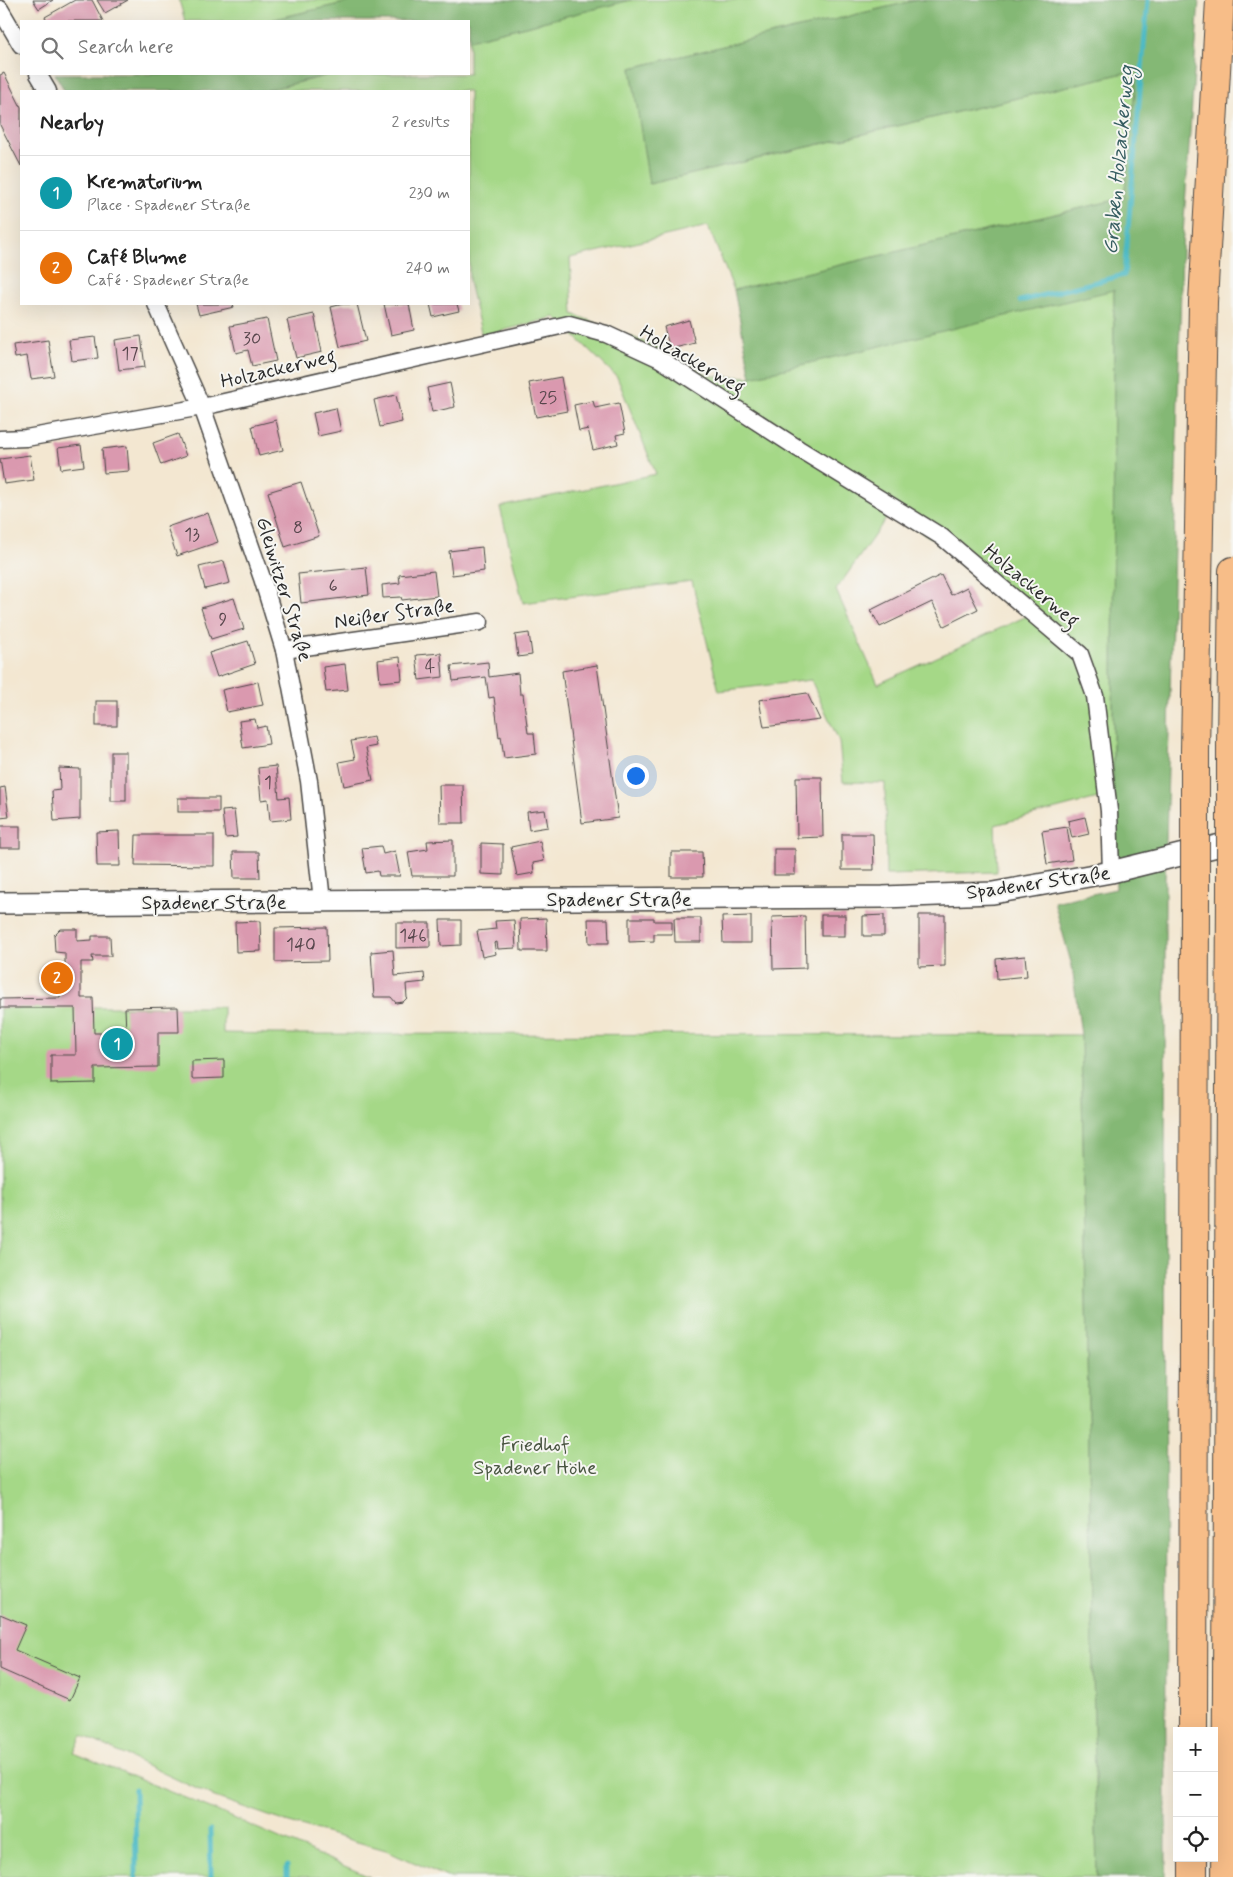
<!DOCTYPE html>
<html lang="en">
<head>
<meta charset="utf-8">
<style>
  :root { --surface:#fff; --page:#f6f6f6; --text:#222; --muted:#767676; --line:#e0e0e0; --accent:#b5179e }
  body { margin:0; font-family:Mynerve,sans-serif; background:var(--page); color:var(--text) }
  .controls { position:absolute; right:15px; bottom:15px; display:grid; overflow:hidden; border-radius:0px; box-shadow:0 5px 20px #0002 }
  .controls button { width:45px; height:45px; display:grid; place-items:center; padding:0; border:0; border-bottom:1px solid var(--line); background:var(--surface); color:var(--text); font:25px sans-serif }
  .you { position:absolute; left:635px; top:775px; width:18px; height:18px; margin:-12px; border:4px solid #fff; border-radius:50%; background:#1a73e8; box-shadow:0 0 0 8px #1a73e833 }
  .badge { display:grid; place-items:center; width:32px; height:32px; border-radius:50%; background:var(--accent); color:#fff; font-size:16px; font-weight:700 }
  .pin { position:absolute; translate:-50% -50%; border:2px solid #fff; box-shadow:0 1px 5px #0006 }
  .list { margin:0; padding:0; list-style:none }
  h2 { display:flex; justify-content:space-between; align-items:center; height:65px; margin:0; padding:0 20px; font-size:21px }
  h2 small { font-size:16px; font-weight:400; color:var(--muted) }
  .list li { display:grid; grid-template-columns:32px 1fr auto; gap:15px; align-items:center; box-sizing:border-box; height:75px; padding:0 20px; border-top:1px solid var(--line) }
  .list b { display:block; font-size:19px; white-space:nowrap }
  .list p { margin:0; font-size:16px; white-space:nowrap; color:var(--muted) }
  .list em { font-size:16px; font-style:normal; color:var(--muted) }
  .icon { flex:none; width:28px; height:28px; fill:none; stroke:currentColor; stroke-width:2; stroke-linecap:round; stroke-linejoin:round }
  .map { position:relative; flex:none; width:1233px; height:1877px; overflow:hidden }
  .search { position:absolute; background:var(--surface); box-shadow:0 5px 20px #0002; left:20px; top:20px; width:450px; height:55px; display:flex; align-items:center; gap:12px; box-sizing:border-box; padding:0 18px; border-radius:0px; color:var(--muted); font-size:19px }
  .panel { position:absolute; background:var(--surface); box-shadow:0 5px 20px #0002; left:20px; top:90px; width:450px; height:215px; border-radius:0px }
  .map>svg:first-child { display:block }
  .green { fill:#a5d887; stroke:#688259; fill-rule:evenodd }
  .forest { fill:#84b874; stroke:#587250 }
  .lines { fill:none; stroke-linecap:round; stroke-linejoin:round }
  .stream { stroke:#4bb9c4; stroke-width:5 }
  .building { fill:#da99af }
  .minor-casing { stroke:#494744; stroke-width:19 }
  .tertiary-casing { stroke:#494744; stroke-width:24 }
  .motorway-casing { stroke:#494744; stroke-width:30 }
  .minor { stroke:#fff; stroke-width:16 }
  .tertiary { stroke:#fff; stroke-width:21 }
  .motorway { stroke:#f7bd88; stroke-width:28 }
  .motorway-bridge-casing { stroke:#494744; stroke-width:30; stroke-linecap:butt }
  .motorway-bridge { stroke:#f7bd88; stroke-width:28 }
  .labels { text-anchor:middle; stroke-width:4; stroke-linejoin:round; paint-order:stroke }
  .number-label { font-size:18px; fill:#57464c }
  .street-label { font-size:20px; fill:#2b2b2b; stroke:#f6f6f2 }
  .park-label { font-size:20px; fill:#4a5642; stroke:#f6f6f2 }
  .water-label { font-size:21px; font-style:italic; fill:#365d61; stroke:#f6f6f2 }
</style>
</head>
<body>
<div class="map">
<svg width="1233" height="1877" viewBox="0 0 1233 1877">
  <rect width="100%" height="100%" fill="#f6f6f2"/>
  <filter id="ink" filterUnits="userSpaceOnUse"><feTurbulence type="fractalNoise" baseFrequency=".02" numOctaves="2"/><feDisplacementMap in="SourceGraphic" scale="10" xChannelSelector="R" yChannelSelector="G"/><feConvolveMatrix kernelMatrix="1 2 1 2 8 2 1 2 1" color-interpolation-filters="sRGB"/></filter>
  <filter id="wash" filterUnits="userSpaceOnUse"><feTurbulence type="fractalNoise" baseFrequency=".0096" numOctaves="4" result="noise"/><feDisplacementMap in="SourceGraphic" scale="20" xChannelSelector="R" yChannelSelector="G"/><feGaussianBlur stdDeviation="1.12" result="paint"/><feColorMatrix in="noise" values="0 0 0 0 0 0 0 0 0 0 0 0 0 0 0 0 0 1.4 0 .05"/><feComposite in="paint" operator="in"/></filter>
  <g filter="url(#wash)">
    <rect width="100%" height="100%" fill="#f3e7d1"/>
    <g class="green">
      <path d="M179,0H357L266,21H185Z"/>
      <path d="M631,0H917L631,68L650,184L1137,70L1124,198L734,290L708,226L570,258L573,314L660,348L710,376L751,377L1114,289L1113,794L995,825L997,872L886,875L885,783L843,782L839,741L811,680L719,691L692,581L523,603L500,507L656,474L617,377L555,317L482,336L469,282V91H263L333,74H469V40ZM890,513L941,544L1027,616L878,684L836,590Z"/>
      <path d="M93,1007H223V1033L273,1034L1081,1035L1097,1877H447L386,1850L286,1822L212,1796L82,1735L74,1753L210,1808L370,1877H0V1008Z"/>
    </g>
    <g class="forest">
      <path d="M357,0H631L469,40V21H266Z"/>
      <path d="M917,0H1199L1182,249L1165,880L1166,1877H1097L1081,1035L1072,966L1054,902L1116,889L1113,794L1114,290L751,377L734,290L1124,198L1137,70L649,184L631,68Z"/>
      <path d="M55,74H333L263,91H65Z"/>
    </g>
    <g class="lines">
      <g class="stream">
        <path d="M1020,301L1124,275L1148,0"/>
        <path d="M135,1789L136,1877"/>
        <path d="M210,1830L211,1877"/>
        <path d="M287,1866V1877"/>
      </g>
    </g>
    <g id="blocks">
      <g class="building">
        <path d="M33,0H53L39,9Z"/>
        <path d="M75,0H92L103,21H47L45,17Z"/>
        <path d="M97,0H128L105,13Z"/>
        <path d="M4,73L21,107V166L0,125V75Z"/>
        <path d="M196,304H233L234,307L199,315Z"/>
        <path d="M343,304H357L366,341L340,347L331,307Z"/>
        <path d="M384,304H409L414,330L391,335Z"/>
        <path d="M430,304H457L459,311L433,317Z"/>
        <path d="M314,314L322,352L296,358L287,320Z"/>
        <path d="M267,319L276,361L252,366L248,350L236,353L230,326Z"/>
        <path d="M689,320L695,343L670,349L664,327Z"/>
        <path d="M141,336L145,367L119,370L115,340Z"/>
        <path d="M95,337L98,358L72,361L69,340Z"/>
        <path d="M48,340L54,376L31,379L27,356L15,358L13,345Z"/>
        <path d="M561,377L567,411L536,417L529,383Z"/>
        <path d="M450,383L455,407L432,412L427,388Z"/>
        <path d="M396,395L402,422L380,427L374,400Z"/>
        <path d="M593,401L595,408L619,403L625,433L616,435L618,444L593,450L588,429L579,431L574,405Z"/>
        <path d="M336,408L341,431L318,436L313,413Z"/>
        <path d="M276,420L283,450L259,456L252,426Z"/>
        <path d="M178,434L186,456L161,465L153,443Z"/>
        <path d="M81,445L84,466L61,469L58,448Z"/>
        <path d="M127,446L129,471L104,473L102,449Z"/>
        <path d="M30,455L34,480L4,484L0,459Z"/>
        <path d="M301,482L319,536L285,547L268,492Z"/>
        <path d="M208,513L218,542L177,556L167,527Z"/>
        <path d="M482,547L484,571L452,575L449,551Z"/>
        <path d="M224,561L230,583L205,589L199,567Z"/>
        <path d="M366,567L369,595L301,603L298,574Z"/>
        <path d="M434,571L437,596L402,600L401,597L383,598L382,585L400,583L399,575Z"/>
        <path d="M941,575L951,595L967,587L978,609L944,626L932,602L880,627L871,610Z"/>
        <path d="M234,598L244,629L211,639L201,608Z"/>
        <path d="M529,633L532,655L518,657L515,635Z"/>
        <path d="M248,641L255,664L217,677L209,653Z"/>
        <path d="M441,653L443,677L419,680L416,655Z"/>
        <path d="M400,657L402,680L380,682L378,660Z"/>
        <path d="M488,662L489,677L518,673L520,694H523L528,733H534L536,754L504,758L501,736L499,737L494,697L489,698L486,677L453,681L451,666Z"/>
        <path d="M345,664L348,690L326,692L323,667Z"/>
        <path d="M597,665L618,818L582,823L562,671Z"/>
        <path d="M258,682L263,705L227,712L222,690Z"/>
        <path d="M807,693L820,720L764,727L759,700Z"/>
        <rect x="96" y="701" width="21" height="25"/>
        <path d="M255,719L257,728L266,726L269,744L243,748L239,721Z"/>
        <path d="M374,737L376,746L366,748L373,780L344,786L339,762L355,759L351,741Z"/>
        <rect x="111" y="752" width="15" height="49"/>
        <path d="M276,766L279,798L289,797L291,819L270,821L268,799L261,800L258,768Z"/>
        <path d="M59,768L80,769V819L54,821L52,791L60,790Z"/>
        <path d="M796,777H822L823,837L797,838Z"/>
        <path d="M439,785H463L464,823H440Z"/>
        <path d="M5,787L9,817L0,818V788Z"/>
        <rect x="178" y="798" width="41" height="14"/>
        <path d="M234,810L237,837L225,838L222,811Z"/>
        <path d="M545,810L548,827L529,830L527,812Z"/>
        <path d="M1085,817L1089,834L1072,838L1068,821Z"/>
        <rect x="0" y="826" width="20" height="22"/>
        <path d="M1067,827L1072,860L1047,864L1042,831Z"/>
        <path d="M119,831L120,866H97L96,832Z"/>
        <path d="M842,834H873L874,870H842Z"/>
        <path d="M136,835H214V866L135,865Z"/>
        <path d="M453,840V876H412L408,852L428,849L427,841Z"/>
        <path d="M540,841L544,861L533,863L534,873L517,876L511,847Z"/>
        <path d="M481,843L503,844V875L481,874Z"/>
        <path d="M381,846L383,854L395,851L400,876H379L378,871L366,873L362,848Z"/>
        <rect x="774" y="849" width="21" height="26"/>
        <path d="M233,852H259L260,878H234Z"/>
        <path d="M671,852H702L703,877H671Z"/>
        <rect x="821" y="915" width="24" height="21"/>
        <path d="M884,915V936H863V916Z"/>
        <path d="M919,915H945V966L919,967Z"/>
        <path d="M751,916V943H723L722,917Z"/>
        <path d="M805,916L806,968L773,969L772,917Z"/>
        <path d="M546,918L547,951H521L520,919Z"/>
        <path d="M629,918H654V921H672V934H654V941L629,942Z"/>
        <path d="M674,918H701V942H675Z"/>
        <path d="M588,919H608L609,943H589Z"/>
        <path d="M440,920H461V945L441,946Z"/>
        <path d="M514,920L516,948L498,949L497,942L494,943L496,954L482,957L477,931L496,929L495,921Z"/>
        <path d="M260,921L261,951L236,952L235,922Z"/>
        <path d="M396,923H430V947L396,948Z"/>
        <path d="M327,927L328,961L275,962V928Z"/>
        <path d="M60,929H77V941L92,940V936H110L111,956H92L93,962H81V998H93L94,1033H126L125,1008L178,1007L179,1032H158V1067L95,1068V1083L51,1084V1055H76L75,1008H0V999L60,998V988H53V971H65V953L55,952L54,935Z"/>
        <path d="M393,950L395,976L424,973L425,982L406,984L407,998L403,1002L396,1003L391,997H374L371,952Z"/>
        <path d="M1025,956L1027,976L997,979L996,959Z"/>
        <path d="M224,1060V1078L192,1079V1061Z"/>
        <path d="M0,1614L26,1625L15,1650L80,1678L70,1700L0,1669Z"/>
      </g>
    </g>
  </g>
  <g filter="url(#ink)">
    <use href="#blocks" fill-opacity="0" stroke="#494744" stroke-width="1"/>
    <g class="lines">
      <g class="minor-casing">
        <g id="minor">
          <path d="M0,9L21,45"/>
          <path d="M38,74L48,91"/>
          <path d="M156,304L202,407L262,578L284,650L309,781L322,901"/>
          <path d="M0,439L26,438L202,407L569,324L606,334L660,359L799,449L942,537L1080,654L1095,696L1109,811L1111,872"/>
          <path d="M284,650L480,622"/>
        </g>
      </g>
      <g class="tertiary-casing">
        <path id="tertiary" d="M0,903L883,897L993,893L1111,872L1233,842"/>
      </g>
      <g class="motorway-casing">
        <g id="motorway">
          <path d="M1231,747L1233,571"/>
          <path d="M1195,752L1203,302L1220,0"/>
          <path d="M1193,1731L1195,895"/>
          <path d="M1193,1877V1858"/>
          <path d="M1226,1877L1231,893"/>
        </g>
      </g>
      <use href="#minor" class="minor"/>
      <use href="#tertiary" class="tertiary"/>
      <use href="#motorway" class="motorway"/>
      <g class="motorway-bridge-casing">
        <g id="motorway-bridge">
          <path d="M1231,747V893"/>
          <path d="M1195,895V752"/>
        </g>
      </g>
      <use href="#motorway-bridge" class="motorway-bridge"/>
    </g>
  </g>
  <g class="labels">
    <g class="number-label">
      <text x="252" y="344">30</text>
      <text x="130" y="359">17</text>
      <text x="548" y="403">25</text>
      <text x="298" y="533">8</text>
      <text x="192" y="540">13</text>
      <text x="333" y="591">6</text>
      <text x="223" y="625">9</text>
      <text x="430" y="672">4</text>
      <text x="268" y="788">1</text>
      <text x="413" y="941">146</text>
      <text x="301" y="950">140</text>
    </g>
    <g class="street-label">
      <text transform="translate(693 359) rotate(30)" y="7">Holzackerweg</text>
      <text transform="translate(278 368) rotate(-13)" y="7">Holzackerweg</text>
      <text transform="translate(1032 585) rotate(40)" y="7">Holzackerweg</text>
      <text transform="translate(285 589) rotate(73)" y="7">Gleiwitzer Straße</text>
      <text transform="translate(394 613) rotate(-8)" y="7">Neißer Straße</text>
      <text transform="translate(1038 882) rotate(-8)" y="7">Spadener Straße</text>
      <text x="619" y="906">Spadener Straße</text>
      <text x="214" y="909">Spadener Straße</text>
    </g>
    <g class="park-label">
      <text x="535" y="1451">Friedhof<tspan x="535" dy="23">Spadener Höhe</tspan></text>
    </g>
    <g class="water-label">
      <text transform="translate(1118 160) rotate(-85)" y="7">Graben Holzackerweg</text>
    </g>
  </g>
</svg>
<div class="controls">
<button>+</button>
<button>−</button>
<button><svg class="icon" aria-label="locate" viewBox="0 0 24 24"><circle cx="12" cy="12" r="6"/><path d="M12 2v4M12 18v4M2 12h4M18 12h4"/></svg></button>
</div>
<div class="you"></div>
<div class="pin badge" style="left:117px;top:1044px;background:#0f9aa8">1</div>
<div class="pin badge" style="left:57px;top:978px;background:#e8710a">2</div>
<div class="search"><svg class="icon" aria-label="search" viewBox="0 0 24 24"><circle cx="10" cy="10" r="6"/><path d="M15 15l6 6"/></svg>Search here</div>
<section class="panel">
<h2>Nearby<small>2 results</small></h2>
<ul class="list">
<li><span class="badge" style="background:#0f9aa8">1</span><div><b>Krematorium</b><p>Place · Spadener Straße</p></div><em>230 m</em></li>
<li><span class="badge" style="background:#e8710a">2</span><div><b>Café Blume</b><p>Café · Spadener Straße</p></div><em>240 m</em></li>
</ul>
</section>
</div>
</body>
</html>
